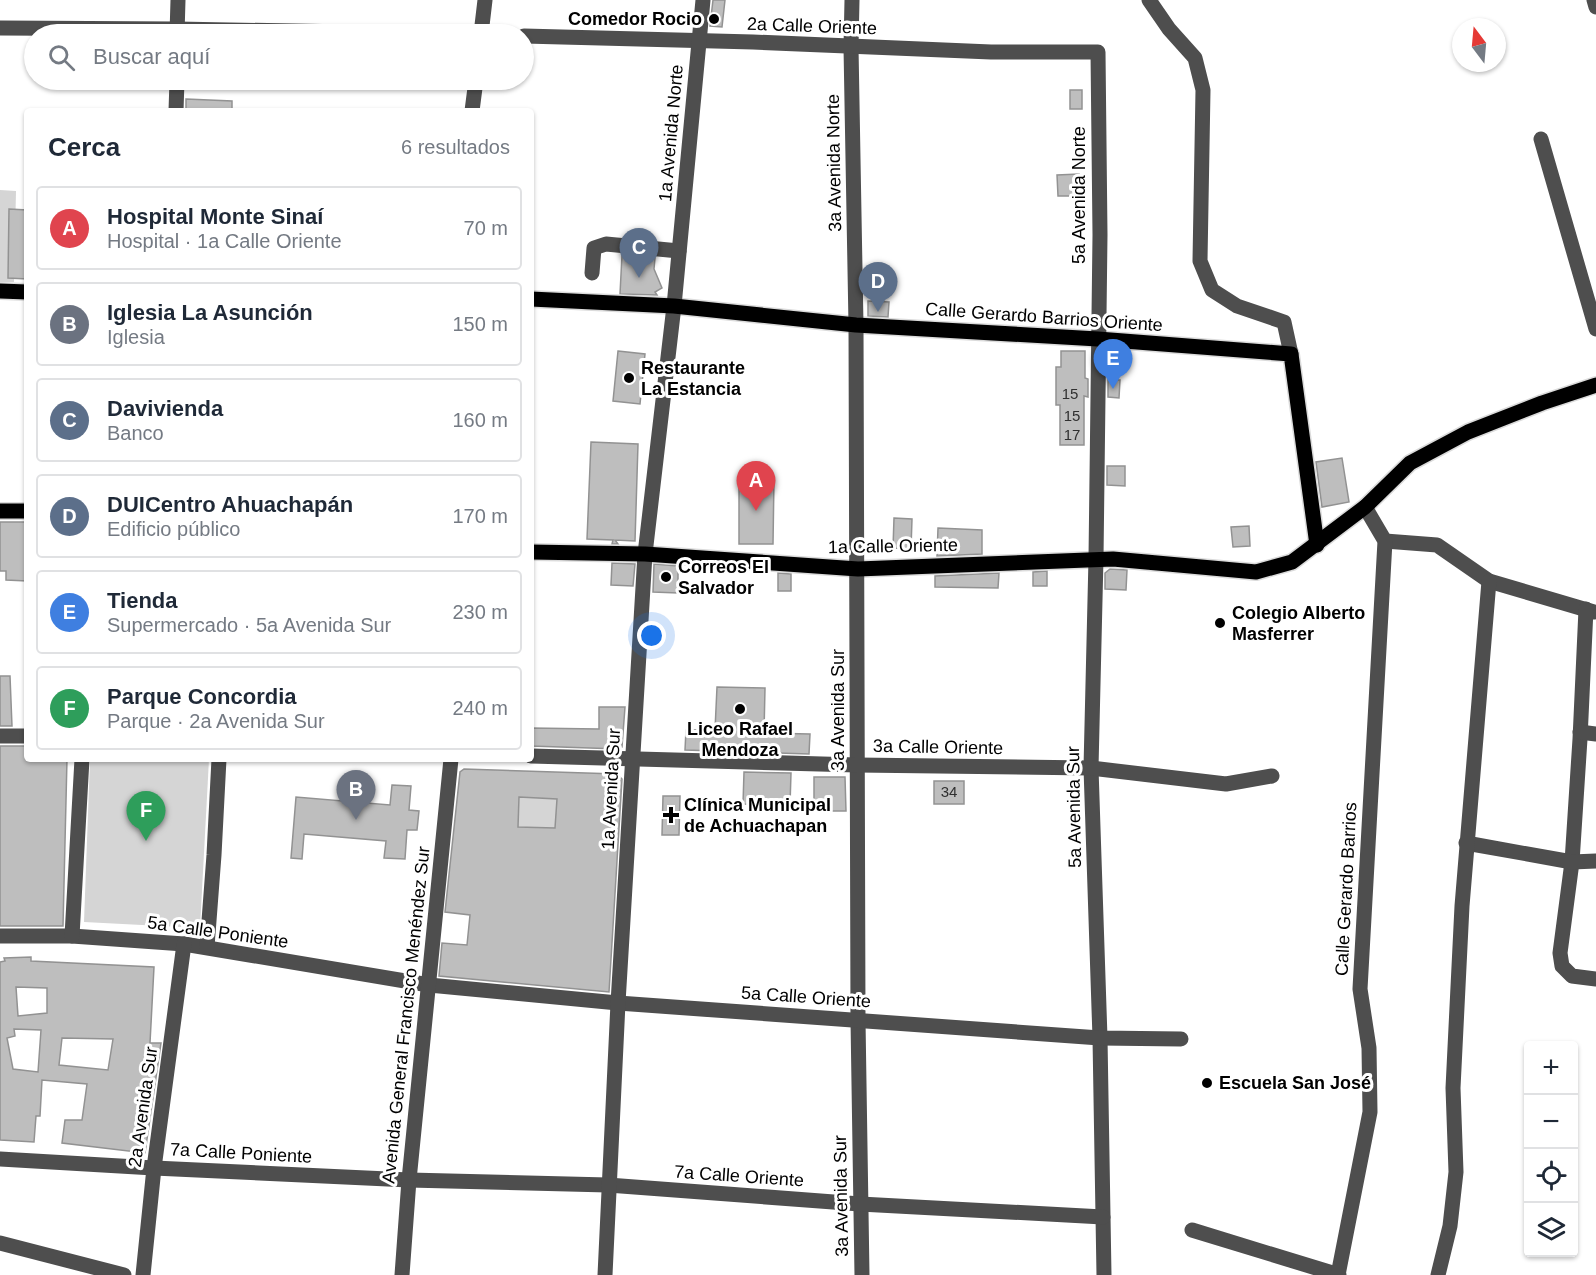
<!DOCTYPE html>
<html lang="es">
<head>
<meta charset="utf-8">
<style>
  :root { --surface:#fff; --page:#f6f6f7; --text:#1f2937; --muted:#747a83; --line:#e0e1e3; --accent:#1a73e8 }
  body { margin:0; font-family:Arial,sans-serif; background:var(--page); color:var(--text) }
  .controls { position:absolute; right:18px; bottom:18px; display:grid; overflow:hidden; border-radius:6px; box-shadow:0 2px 4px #0004 }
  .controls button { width:54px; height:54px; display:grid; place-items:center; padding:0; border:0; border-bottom:2px solid var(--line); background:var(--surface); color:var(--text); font:30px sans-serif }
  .compass { position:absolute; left:1452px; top:18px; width:54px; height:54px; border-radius:50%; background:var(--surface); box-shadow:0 2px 4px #0004; rotate:344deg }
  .you { position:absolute; left:652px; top:636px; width:21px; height:21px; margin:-15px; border:4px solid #fff; border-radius:50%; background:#1a73e8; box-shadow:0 0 0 9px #1a73e833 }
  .badge { display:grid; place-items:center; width:39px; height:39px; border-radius:50%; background:var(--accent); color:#fff; font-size:20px; font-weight:700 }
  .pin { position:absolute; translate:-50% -50px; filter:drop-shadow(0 2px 3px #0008) }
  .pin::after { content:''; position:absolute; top:32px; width:21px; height:18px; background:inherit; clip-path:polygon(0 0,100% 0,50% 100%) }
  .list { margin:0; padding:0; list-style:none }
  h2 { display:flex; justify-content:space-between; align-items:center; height:78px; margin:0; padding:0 24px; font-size:26px }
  h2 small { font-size:20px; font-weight:400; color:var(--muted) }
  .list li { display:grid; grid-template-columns:39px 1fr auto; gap:18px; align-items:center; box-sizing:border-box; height:84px; margin:0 12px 12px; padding:0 12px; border:2px solid var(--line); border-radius:6px }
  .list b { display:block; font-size:22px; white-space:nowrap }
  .list p { margin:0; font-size:20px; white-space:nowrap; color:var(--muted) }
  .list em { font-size:20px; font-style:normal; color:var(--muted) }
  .icon { flex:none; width:33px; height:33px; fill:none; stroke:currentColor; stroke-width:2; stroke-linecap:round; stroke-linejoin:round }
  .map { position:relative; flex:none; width:1596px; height:1275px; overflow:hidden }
  .search { position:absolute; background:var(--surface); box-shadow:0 2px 4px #0004; left:24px; top:24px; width:510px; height:66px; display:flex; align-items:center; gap:15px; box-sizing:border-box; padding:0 21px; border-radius:33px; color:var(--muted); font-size:22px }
  .panel { position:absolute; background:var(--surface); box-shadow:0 2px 4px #0004; left:24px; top:108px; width:510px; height:654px; border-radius:6px }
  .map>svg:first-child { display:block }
  .green { fill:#d5d5d5 }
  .building { fill:#bebebe; stroke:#929292; stroke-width:1.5; fill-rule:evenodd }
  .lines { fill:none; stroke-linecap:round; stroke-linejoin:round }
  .major-casing { stroke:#dbdbdb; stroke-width:18 }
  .minor { stroke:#4e4e4e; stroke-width:15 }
  .major { stroke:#000; stroke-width:15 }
  .poi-dot { fill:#000; stroke:#fff; stroke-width:2 }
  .labels { text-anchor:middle; stroke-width:6; stroke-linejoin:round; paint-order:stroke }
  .number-label { font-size:15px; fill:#303030 }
  .poi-label { font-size:18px; font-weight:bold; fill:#000; stroke:#fff; text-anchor:start }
  .street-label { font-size:18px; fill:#000; stroke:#fff }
</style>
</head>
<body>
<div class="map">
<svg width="1596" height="1275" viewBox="0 0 1596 1275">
  <rect width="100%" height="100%" fill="#fff"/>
  <g class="green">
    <path d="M0,190L16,191L14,282H0Z"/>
    <path d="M90,759H209L200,928L84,922Z"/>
    <path d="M519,797L557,799L555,833L534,832V827H518Z"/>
  </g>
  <g class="building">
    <path d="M713,0H725L722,27L710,26Z"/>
    <rect x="1070" y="90" width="12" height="19"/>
    <path d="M186,99L232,101V111H186Z"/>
    <path d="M1079,174L1080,196H1058L1057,175Z"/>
    <path d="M9,209L27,210V279L8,278Z"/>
    <path d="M622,255L655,258L654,269L662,288L655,292L657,295L620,294Z"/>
    <path d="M868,301L889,302L888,317L868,316Z"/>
    <path d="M618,351L645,354L640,404L613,401Z"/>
    <path d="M1061,351H1085V378L1088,379V397L1084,396V445H1060V405H1056V367H1061Z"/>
    <path d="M1108,380H1120L1119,398L1108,397Z"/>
    <path d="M591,442L638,444L635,541L615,540L618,544H612L613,540L587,539Z"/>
    <path d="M1342,458L1349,502L1322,507L1316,462Z"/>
    <path d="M1107,466H1125V486L1107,485Z"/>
    <path d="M739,478L774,479L773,544H739Z"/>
    <path d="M894,518L912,519L911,549L893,548Z"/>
    <path d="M0,522H27V581L6,580V571H0Z"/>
    <path d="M1249,526L1250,546L1233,547L1231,527Z"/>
    <path d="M938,528L982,530V554L937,556Z"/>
    <path d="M612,563L635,564L633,586L611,585Z"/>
    <path d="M654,564L678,566V593L653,592Z"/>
    <path d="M1110,569L1127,570L1126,590L1105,589V573Z"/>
    <path d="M1047,571V586H1033V572Z"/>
    <path d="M778,573L791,574V591H778Z"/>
    <path d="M999,573L998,588L935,587V576Z"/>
    <path d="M0,676H10L12,726H0Z"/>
    <path d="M717,687L765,688L764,733L810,734L809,754L685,750L686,730H715Z"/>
    <path d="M599,707H625L622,747L619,749L531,746V728L599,729Z"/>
    <path d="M0,746H27V759H67L63,926H0Z"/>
    <path d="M464,769L617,774L622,779L609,992L439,976L442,943L467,945L470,915L445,912L460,772ZM519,797L557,799L555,828L518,827Z"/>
    <path d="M744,772L791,773L790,805L743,804Z"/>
    <path d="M814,777H845L846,811H814Z"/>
    <rect x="934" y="781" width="30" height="23"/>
    <path d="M392,785L411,786L409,810L419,811L417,830H407L405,859L384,858L386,841L304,834L302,859L291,858L296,797L390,805Z"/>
    <path d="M663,796H680L679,835H662Z"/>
    <path d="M31,957V961L154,967L150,1043H161L145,1153L62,1143L65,1120H82L87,1084L42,1080L40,1116H36L34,1142L0,1140V962L5,961L4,958ZM16,987L47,988V1013L18,1016ZM14,1029L41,1030L38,1072L13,1069L7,1038L15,1036ZM62,1038L113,1039L108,1070L59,1065Z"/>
  </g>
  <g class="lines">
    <g class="major-casing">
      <g id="major">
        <path d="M0,291L27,292"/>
        <path d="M531,299L674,306L856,325L1098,339L1291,354L1317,545"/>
        <path d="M0,511H27"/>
        <path d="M531,552L645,554L858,569L1113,559L1256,572L1292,562L1365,507L1410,463L1468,432L1542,403L1596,385"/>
      </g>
    </g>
    <g class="minor">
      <path d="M852,0L851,47L856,325L858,1020L862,1275"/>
      <path d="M1149,0L1169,29L1195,58L1203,90L1200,261L1212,290L1237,306L1284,322L1291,354"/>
      <path d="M1594,0L1596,7"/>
      <path d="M0,28L177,29L459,34"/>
      <path d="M177,34L178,0"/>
      <path d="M481,34L485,0"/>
      <path d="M524,36L753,42L991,52H1098L1100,235L1096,558L1091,768L1100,1038L1104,1275"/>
      <path d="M176,111L177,80"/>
      <path d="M472,111L476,80"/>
      <path d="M1541,139L1596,329"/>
      <path d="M592,273L594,248L606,244L679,251"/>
      <path d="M1385,541L1437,545L1489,581L1594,612"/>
      <path d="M1586,609L1580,739L1572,862L1560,953L1562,966L1572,976L1596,979"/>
      <path d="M1580,732L1596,734"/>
      <path d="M0,736H27"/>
      <path d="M531,756L857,765L1091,768L1226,784L1272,776"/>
      <path d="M1466,843L1572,862L1596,861"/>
      <path d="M0,936H72L184,944L429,985L618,1003L1100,1038L1181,1039"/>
      <path d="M72,936L82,759"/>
      <path d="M207,947L214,855L219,759"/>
      <path d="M0,1159L154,1168L409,1180L608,1185L860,1204L1103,1217"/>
      <path d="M1192,1230L1339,1275"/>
      <path d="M0,1243L124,1275"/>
      <path d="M143,1275L154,1168L184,944"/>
      <path d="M402,1275L409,1180L451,759"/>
      <path d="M605,1275L618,1003L645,554L674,306L703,0"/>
      <path d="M1338,1275L1370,1112L1369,1048L1360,989L1385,541L1365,507"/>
      <path d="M1438,1275L1450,1226L1456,1172L1453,1088L1462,906L1489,581"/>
    </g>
    <use href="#major" class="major"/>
  </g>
  <g class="poi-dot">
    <circle cx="714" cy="19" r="6"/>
    <circle cx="629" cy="378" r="6"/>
    <circle cx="666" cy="577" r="6"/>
    <circle cx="1220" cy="623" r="6"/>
    <circle cx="740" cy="709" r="6"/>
    <path d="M668 806h6v6h6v6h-6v6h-6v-6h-6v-6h6z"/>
    <circle cx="1207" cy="1083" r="6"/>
  </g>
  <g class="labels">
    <g class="number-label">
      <text x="1070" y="399">15</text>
      <text x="1072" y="421">15</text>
      <text x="1072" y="440">17</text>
      <text x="949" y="797">34</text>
    </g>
    <g class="poi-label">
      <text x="702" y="25" text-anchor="end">Comedor Rocio</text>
      <text x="641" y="374">Restaurante<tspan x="641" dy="21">La Estancia</tspan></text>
      <text x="678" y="573">Correos El<tspan x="678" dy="21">Salvador</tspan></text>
      <text x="1232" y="619">Colegio Alberto<tspan x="1232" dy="21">Masferrer</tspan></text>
      <text x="740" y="735" text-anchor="middle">Liceo Rafael<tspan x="740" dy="21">Mendoza</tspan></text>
      <text x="684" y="811">Clínica Municipal<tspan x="684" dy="21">de Achuachapan</tspan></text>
      <text x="1219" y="1089">Escuela San José</text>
    </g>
    <g class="street-label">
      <text transform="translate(812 26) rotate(2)" y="6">2a Calle Oriente</text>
      <text transform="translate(671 133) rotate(-85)" y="6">1a Avenida Norte</text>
      <text transform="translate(834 163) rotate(-91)" y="6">3a Avenida Norte</text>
      <text transform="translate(1079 195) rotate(-90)" y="6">5a Avenida Norte</text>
      <text transform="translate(1044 317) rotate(4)" y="6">Calle Gerardo Barrios Oriente</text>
      <text transform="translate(893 546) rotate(-1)" y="6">1a Calle Oriente</text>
      <text transform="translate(838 710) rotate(-90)" y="6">3a Avenida Sur</text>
      <text transform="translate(938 747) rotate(1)" y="6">3a Calle Oriente</text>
      <text transform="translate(611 789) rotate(-87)" y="6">1a Avenida Sur</text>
      <text transform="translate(1074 807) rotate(-91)" y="6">5a Avenida Sur</text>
      <text transform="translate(1346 889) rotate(-87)" y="6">Calle Gerardo Barrios</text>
      <text transform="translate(218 932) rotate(8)" y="6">5a Calle Poniente</text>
      <text transform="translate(806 997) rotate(4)" y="6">5a Calle Oriente</text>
      <text transform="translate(406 1015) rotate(-84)" y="6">Avenida General Francisco Menéndez Sur</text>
      <text transform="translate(143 1107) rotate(-82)" y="6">2a Avenida Sur</text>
      <text transform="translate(241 1153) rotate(3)" y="6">7a Calle Poniente</text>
      <text transform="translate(739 1176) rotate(4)" y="6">7a Calle Oriente</text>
      <text transform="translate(841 1196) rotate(-91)" y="6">3a Avenida Sur</text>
    </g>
  </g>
</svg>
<div class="controls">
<button>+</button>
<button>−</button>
<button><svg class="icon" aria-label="locate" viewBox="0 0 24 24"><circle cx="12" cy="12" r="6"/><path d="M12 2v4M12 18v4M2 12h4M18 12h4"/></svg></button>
<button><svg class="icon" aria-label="layers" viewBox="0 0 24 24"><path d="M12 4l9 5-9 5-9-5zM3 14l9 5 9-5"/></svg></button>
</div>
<svg class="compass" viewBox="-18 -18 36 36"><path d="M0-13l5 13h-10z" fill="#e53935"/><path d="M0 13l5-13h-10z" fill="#747a83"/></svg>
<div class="you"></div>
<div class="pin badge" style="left:756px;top:511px;background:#e0444e">A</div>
<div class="pin badge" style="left:356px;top:820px;background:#6b7280">B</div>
<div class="pin badge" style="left:639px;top:278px;background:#5c6f8a">C</div>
<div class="pin badge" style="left:878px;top:312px;background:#5c6f8a">D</div>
<div class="pin badge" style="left:1113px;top:389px;background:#3f7fe0">E</div>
<div class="pin badge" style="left:146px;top:841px;background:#2e9e5b">F</div>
<div class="search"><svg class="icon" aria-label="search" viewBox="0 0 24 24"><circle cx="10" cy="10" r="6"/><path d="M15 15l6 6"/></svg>Buscar aquí</div>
<section class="panel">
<h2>Cerca<small>6 resultados</small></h2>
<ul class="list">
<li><span class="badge" style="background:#e0444e">A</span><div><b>Hospital Monte Sinaí</b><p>Hospital · 1a Calle Oriente</p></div><em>70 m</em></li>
<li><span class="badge" style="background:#6b7280">B</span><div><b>Iglesia La Asunción</b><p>Iglesia</p></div><em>150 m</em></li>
<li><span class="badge" style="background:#5c6f8a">C</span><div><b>Davivienda</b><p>Banco</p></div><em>160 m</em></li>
<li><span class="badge" style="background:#5c6f8a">D</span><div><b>DUICentro Ahuachapán</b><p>Edificio público</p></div><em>170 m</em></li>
<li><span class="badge" style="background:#3f7fe0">E</span><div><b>Tienda</b><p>Supermercado · 5a Avenida Sur</p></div><em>230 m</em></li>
<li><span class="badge" style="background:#2e9e5b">F</span><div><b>Parque Concordia</b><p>Parque · 2a Avenida Sur</p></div><em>240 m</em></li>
</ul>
</section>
</div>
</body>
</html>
